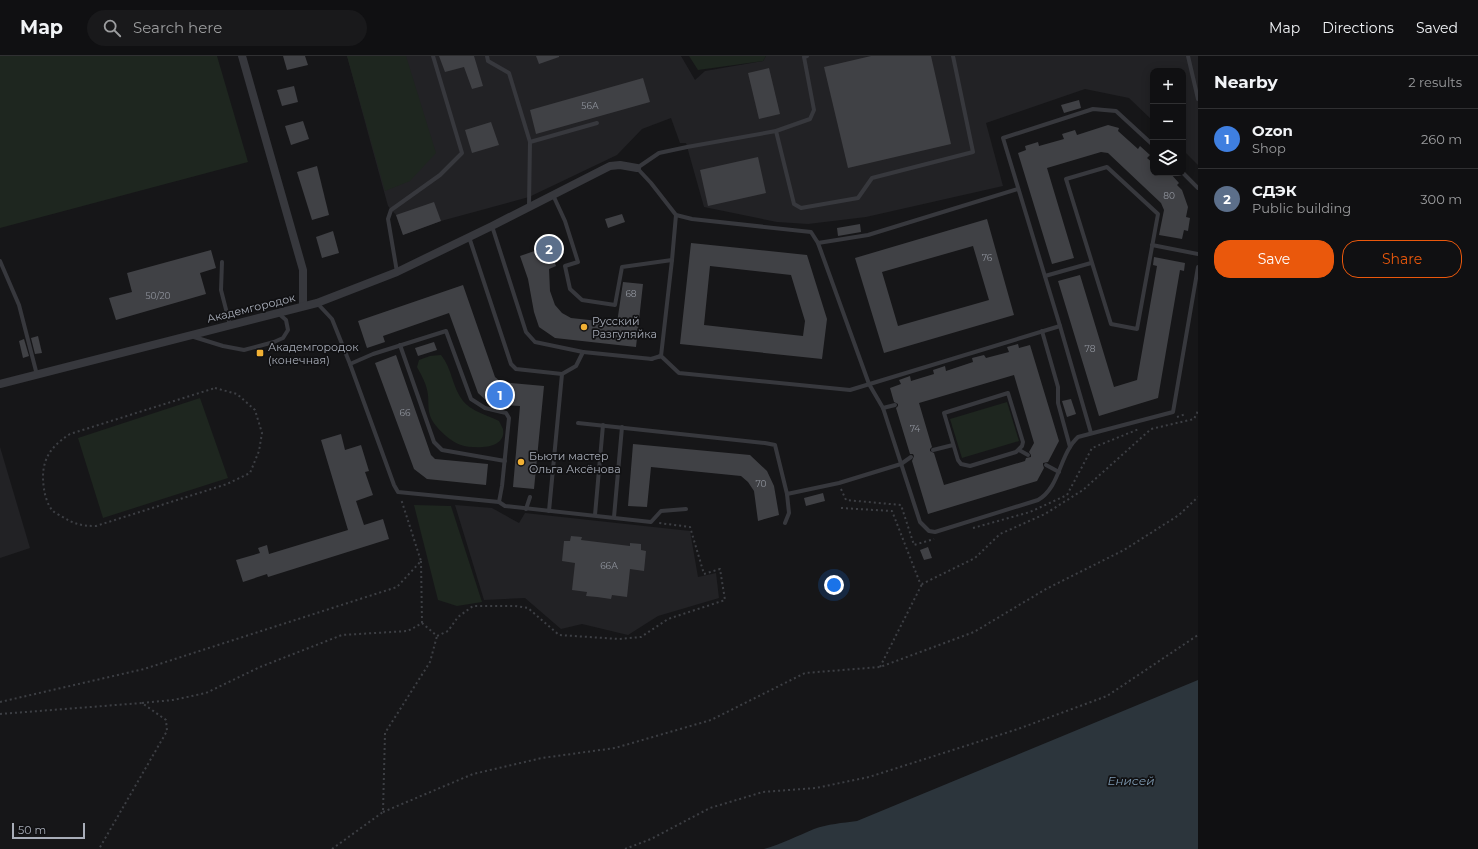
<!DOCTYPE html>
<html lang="en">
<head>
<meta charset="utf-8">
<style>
  :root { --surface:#101012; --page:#19191b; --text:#f1f3f6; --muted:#9c9d9f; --line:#303032; --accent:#ea580c }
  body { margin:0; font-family:Montserrat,sans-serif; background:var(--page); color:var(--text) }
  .controls { position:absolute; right:12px; top:12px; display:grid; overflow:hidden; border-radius:8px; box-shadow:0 2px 10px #0003 }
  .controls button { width:36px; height:36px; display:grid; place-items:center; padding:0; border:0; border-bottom:1px solid var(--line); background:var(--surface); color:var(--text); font:20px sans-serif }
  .scale { position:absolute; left:12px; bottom:10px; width:73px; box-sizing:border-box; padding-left:4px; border:2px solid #a8adb8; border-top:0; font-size:11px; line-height:14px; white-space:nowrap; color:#a8adb8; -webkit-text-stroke:3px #111113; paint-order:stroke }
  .you { position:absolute; left:834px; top:529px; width:14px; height:14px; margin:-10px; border:3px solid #fff; border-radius:50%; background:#1a73e8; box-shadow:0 0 0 6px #1a73e833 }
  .badge { display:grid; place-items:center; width:26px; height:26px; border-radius:50%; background:var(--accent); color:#fff; font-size:13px; font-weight:700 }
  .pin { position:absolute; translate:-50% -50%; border:2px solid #fff; box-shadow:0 1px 4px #0006 }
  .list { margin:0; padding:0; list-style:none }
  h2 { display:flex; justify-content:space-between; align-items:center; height:52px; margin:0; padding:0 16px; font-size:17px }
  h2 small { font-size:13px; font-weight:400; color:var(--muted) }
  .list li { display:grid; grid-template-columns:26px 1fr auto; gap:12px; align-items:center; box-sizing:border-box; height:60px; padding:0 16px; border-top:1px solid var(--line) }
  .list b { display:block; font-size:15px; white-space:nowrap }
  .list p { margin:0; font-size:13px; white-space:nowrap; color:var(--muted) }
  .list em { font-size:13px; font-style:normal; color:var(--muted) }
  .actions { display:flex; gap:8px; padding:12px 16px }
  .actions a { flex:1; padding:9px 0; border:1px solid var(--accent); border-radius:16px; text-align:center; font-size:14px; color:var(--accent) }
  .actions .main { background:var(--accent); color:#fff }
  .icon { flex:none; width:22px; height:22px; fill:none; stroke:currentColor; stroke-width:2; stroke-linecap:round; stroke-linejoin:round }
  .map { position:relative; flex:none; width:1198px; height:793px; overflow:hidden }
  header { display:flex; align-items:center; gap:24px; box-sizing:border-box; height:56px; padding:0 20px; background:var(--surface); border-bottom:1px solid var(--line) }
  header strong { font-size:19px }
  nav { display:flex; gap:22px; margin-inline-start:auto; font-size:14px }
  .search { width:280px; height:36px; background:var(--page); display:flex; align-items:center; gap:10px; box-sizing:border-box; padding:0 14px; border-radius:22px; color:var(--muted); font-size:15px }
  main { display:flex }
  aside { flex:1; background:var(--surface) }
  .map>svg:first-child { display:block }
  .built { fill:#222225 }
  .green { fill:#1e261f }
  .water { fill:#2c353c }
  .building { fill:#404145; fill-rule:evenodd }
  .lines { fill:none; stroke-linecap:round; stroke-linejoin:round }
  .path { stroke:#3d3f44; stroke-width:2; stroke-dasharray:2 3; stroke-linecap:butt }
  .lane { stroke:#37383d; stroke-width:4 }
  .street { stroke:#37383d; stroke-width:8 }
  .poi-dot { fill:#f2b134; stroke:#111113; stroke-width:1.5 }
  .labels { text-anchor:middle; stroke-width:3.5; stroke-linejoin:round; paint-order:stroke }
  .number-label { font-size:9px; fill:#8e929b }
  .street-label { font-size:11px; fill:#a8adb8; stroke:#111113 }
  .poi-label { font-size:11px; fill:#a8adb8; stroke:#111113; text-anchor:start }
  .water-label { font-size:12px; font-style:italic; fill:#7f9bb3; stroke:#111113 }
</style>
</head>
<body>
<header>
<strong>Map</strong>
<div class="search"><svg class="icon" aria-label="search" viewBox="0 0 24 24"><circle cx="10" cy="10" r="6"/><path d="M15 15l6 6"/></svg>Search here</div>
<nav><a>Map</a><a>Directions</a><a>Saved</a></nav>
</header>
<main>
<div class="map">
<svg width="1198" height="793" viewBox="0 0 1198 793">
  <rect width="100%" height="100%" fill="#161618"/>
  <g class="built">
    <path d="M347,0H681L695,24L705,15L763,5L766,0H1198V109L1183,94V15H1153V65L1129,42L1085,33L986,67L1003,130L866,161L808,168L777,166L704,151L686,87H680L671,62L642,73L617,99L529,141L441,165L403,179L396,159L388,150Z"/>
    <path d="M0,391L30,492L0,502Z"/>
    <path d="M455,449L492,452L519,467L525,457L690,475L698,521L716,517L719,542L658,560L628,579L582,568L561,573L525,542L484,544Z"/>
  </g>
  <g class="green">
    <path d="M0,0H217L248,106L0,172Z"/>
    <path d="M347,0H406L436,97L410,125L385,135Z"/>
    <path d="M689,0H766L763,5L698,14Z"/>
    <path d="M441,299C452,312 452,331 463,345C471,355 487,359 499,365C500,367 502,371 503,373C507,394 473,393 461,389C452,386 443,378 437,371C427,359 429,353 428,339C427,329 422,320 417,311L419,304L430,300Z"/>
    <path d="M200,342L228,422L103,462L78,382Z"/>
    <path d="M1007,346L1019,385L962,402L950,363Z"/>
    <path d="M414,449L451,450L482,546L457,550L438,544Z"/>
  </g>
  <path class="water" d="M1198,624V793H764C782,788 797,780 814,773C828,768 842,767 857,765Z"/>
  <g class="building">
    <path d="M283,0H305L308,9L287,14Z"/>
    <path d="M439,0H474L483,30L472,33L464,11L445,16Z"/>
    <path d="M536,0H559V1L539,8Z"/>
    <path d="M871,0H931L951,88L848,112L824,11Z"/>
    <path d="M769,12L780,58L759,63L748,17Z"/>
    <path d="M643,22L650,46L536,78L530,54Z"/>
    <path d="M294,30L298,46L282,50L277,34Z"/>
    <path d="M1079,44L1081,52L1064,57L1061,49Z"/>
    <path d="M303,65L309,83L291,89L285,70Z"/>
    <path d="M491,66L499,89L472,97L465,74Z"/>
    <path d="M1108,69L1119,72L1118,75L1138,93L1140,90L1150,99L1147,102L1153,107V117H1164L1167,120L1170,117L1179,127L1177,129L1182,134L1188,151L1186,161L1190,162L1188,175L1184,174L1182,183L1159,179L1164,154L1161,147L1108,97L1101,96L1047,112L1074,202L1052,208L1018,97L1026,94L1025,90L1038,86L1039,90L1064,83L1062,78L1075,74L1077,79Z"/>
    <path d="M758,101L766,137L708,150L700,114Z"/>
    <path d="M317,110L329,159L312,164L297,116Z"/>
    <path d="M434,146L441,165L403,179L396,159Z"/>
    <path d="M622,158L625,166L608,172L605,163Z"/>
    <path d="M987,163L1014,259L884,297L855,202ZM973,190L989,244L898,270L882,216Z"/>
    <path d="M860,168L861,176L838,180L837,172Z"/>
    <path d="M333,175L339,197L322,202L316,181Z"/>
    <path d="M691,187L807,199L827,263L822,303L680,288ZM710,210L791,219L805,265L803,280L704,269Z"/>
    <path d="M549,190L556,210L549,213L550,235L555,249L562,257L571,262L617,267L623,226L643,228L636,291L555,282L539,271L534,256L528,223L520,200Z"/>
    <path d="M211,194L216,212L200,217L206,238L116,264L109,242L132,236L127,217Z"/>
    <path d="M1154,201L1185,207L1184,215L1180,214L1158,342L1099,360L1058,225L1080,219L1114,331L1137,324L1157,210L1153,209Z"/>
    <path d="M463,229L495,321L501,326L544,330L534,433L513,431L520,350L490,348L478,337L449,257L383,280L385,286L367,292L358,265Z"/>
    <path d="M38,280L42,297L35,298L31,282Z"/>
    <path d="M24,283L29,300L23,302L19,285Z"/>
    <path d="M434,286L437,294L418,300L415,292Z"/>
    <path d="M1018,288L1019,292L1030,289L1059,385L1048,406L1043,407V409L1044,412L1037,425L928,458L912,405L914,400L913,398H910L896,352L898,350V348L894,346L890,332L901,328L899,324L910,320L911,325L934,318L933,314L945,310L946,315L973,306L972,302L984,299L986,302L1009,296L1007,291ZM1014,319L1034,387L1029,396L1031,399V401L1026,402L1025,405L944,429L934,397L930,395V393L932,391L919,347Z"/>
    <path d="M396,299L431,399L435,403L488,408L486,429L427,423L414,413L375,307Z"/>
    <path d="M1071,343L1076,358L1067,361L1062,345Z"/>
    <path d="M341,378L345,394L361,389L369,415L365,416L373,439L356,445L364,469L383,463L389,483L268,521L267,518L243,526L236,504L260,497L258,492L267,489L269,498L348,474L321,384Z"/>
    <path d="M633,388L750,399L767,415L774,430L779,459L758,465L754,435L748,426L741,420L651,411L647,451L628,450Z"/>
    <path d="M823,437L825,445L806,450L804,442Z"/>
    <path d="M571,480L582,481L581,484L630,490V487L641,488V494L646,495L644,515L630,513L627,541L612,539L611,543L597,541L586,540L587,536L572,534L575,507L562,505L564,485H570Z"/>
    <path d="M928,491L932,502L924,504L920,494Z"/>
  </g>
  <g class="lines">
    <g class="path">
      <path d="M215,332L237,338L255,354L262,377L259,395L250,417L227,428L96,470C81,470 74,468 61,460C59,459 55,457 53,455C48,450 45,440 44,433C40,407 48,392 70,378Z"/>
      <path d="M1177,361L1186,358"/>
      <path d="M841,433L846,444L901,449L914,489L934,483"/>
      <path d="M841,452L892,455L920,527L922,528L975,502L1000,478L1045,458L1083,434L1151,373L1194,363L1198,355"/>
      <path d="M973,472L1030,456L1067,439L1092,392L1139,373"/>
      <path d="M421,505L422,567"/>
      <path d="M880,611L922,528"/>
      <path d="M0,646L144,613L397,531L421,505L401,443"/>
      <path d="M142,647L173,644L206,637L260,611L342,579L408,575L422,567L437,580L448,575L458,561L473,550H515L528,552L559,579L619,583L641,581L668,563L725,544L720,513L704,518L690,471L659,467"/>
      <path d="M0,658L142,647L166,664L167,675L99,793"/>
      <path d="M383,756L473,718L542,702L615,692L711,664L805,617L880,611L974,576L1046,533L1124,494L1179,459L1198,441"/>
      <path d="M332,793L383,756L385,677L430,606L437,580"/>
      <path d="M625,793L651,783L710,752L763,736L816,732L869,721L1018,673L1107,640L1198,579"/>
    </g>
    <g class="lane">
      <path d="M487,0L488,5L509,17L530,86L529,150"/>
      <path d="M807,0L804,1L814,54L810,63L776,75L687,91L659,97L637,112L651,127L676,159L692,163L811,176L818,187L868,179L1018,133"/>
      <path d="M1188,0L1198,43"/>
      <path d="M776,75L794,148L801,152L858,142L872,122L973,96L953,0"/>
      <path d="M530,86L597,67"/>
      <path d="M1107,111L1158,158L1137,273L1111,268L1066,123Z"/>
      <path d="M1183,117L1198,132"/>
      <path d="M553,139L565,165L578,206L565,210L570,233L582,244L615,249L622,211L672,204L676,159"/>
      <path d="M492,170L526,276L535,286L583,296L576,310L562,318L549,455"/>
      <path d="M469,181L511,308L516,313L562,318"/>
      <path d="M818,187L869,328L883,352L920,466L929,475L935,476L1038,444C1057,433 1059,408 1070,391C1072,387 1075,384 1078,381L1173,356L1198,211"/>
      <path d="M1152,189L1198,198"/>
      <path d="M0,205L19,249L37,319"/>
      <path d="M222,206L221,234L230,269"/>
      <path d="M397,216L388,163L391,154L440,119L462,97L433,0"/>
      <path d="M1045,220L1091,207"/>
      <path d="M317,247L332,263L350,308L394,429L398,436L499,446L505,450L651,466L661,455L686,453"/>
      <path d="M1042,275L1058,331V347L1070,391"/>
      <path d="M194,281L223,290L244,294L274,286L283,282L288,274L286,264L278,257"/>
      <path d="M400,289L434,386L442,394L505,405"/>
      <path d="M583,296L652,303"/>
      <path d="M658,301L661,300L672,204"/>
      <path d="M651,303L661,300L679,317L850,334L1060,270"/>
      <path d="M350,308L373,298L446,275L471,343L485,352L506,357L509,362L502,430L499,446"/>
      <path d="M1008,337L1023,386L1022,390L1016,396L970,410L961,408L958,404L944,357Z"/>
      <path d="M883,352L895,349"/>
      <path d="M578,367L765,387L775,389L787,438L839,427L901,408L911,401"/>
      <path d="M1091,377L1060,270L1003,82L1093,53L1116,55L1153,89"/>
      <path d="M933,394L953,389"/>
      <path d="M1019,394L1028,399"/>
      <path d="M1046,409L1059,416"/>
      <path d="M526,453L530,441"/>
      <path d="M595,459L603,369"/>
      <path d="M614,461L622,371"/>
      <path d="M785,467L789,457L787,438"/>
    </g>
    <g class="street">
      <path d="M242,0L303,214V250"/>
      <path d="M0,328L317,247L397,216L492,170L610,110L620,109L637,112"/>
    </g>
  </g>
  <g class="poi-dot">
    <circle cx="584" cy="271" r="4"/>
    <rect x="256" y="293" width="8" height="8" rx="2"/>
    <circle cx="521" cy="406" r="4"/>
  </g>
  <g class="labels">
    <g class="number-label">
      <text x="590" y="53">56А</text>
      <text x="1169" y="143">80</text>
      <text x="987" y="205">76</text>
      <text x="631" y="241">68</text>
      <text x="158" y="243">50/20</text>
      <text x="1090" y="296">78</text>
      <text x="405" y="360">66</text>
      <text x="915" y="376">74</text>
      <text x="761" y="431">70</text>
      <text x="609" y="513">66А</text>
    </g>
    <g class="street-label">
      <text transform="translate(251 252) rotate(-14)" y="4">Академгородок</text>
    </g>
    <g class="poi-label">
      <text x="592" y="269">Русский<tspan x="592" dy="13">Разгуляйка</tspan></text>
      <text x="268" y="295">Академгородок<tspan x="268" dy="13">(конечная)</tspan></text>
      <text x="529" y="404">Бьюти мастер<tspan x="529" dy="13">Oльга Аксёнова</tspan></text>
    </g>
    <g class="water-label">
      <text x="1131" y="729">Енисей</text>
    </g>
  </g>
</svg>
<div class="controls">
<button>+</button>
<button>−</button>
<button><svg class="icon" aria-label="layers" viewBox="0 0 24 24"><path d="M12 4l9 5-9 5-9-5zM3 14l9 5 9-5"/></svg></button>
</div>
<div class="scale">50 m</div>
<div class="you"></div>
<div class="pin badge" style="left:500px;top:339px;background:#3f7fe0">1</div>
<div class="pin badge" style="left:549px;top:193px;background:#5c6f8a">2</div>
</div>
<aside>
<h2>Nearby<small>2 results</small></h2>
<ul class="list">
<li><span class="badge" style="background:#3f7fe0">1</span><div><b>Ozon</b><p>Shop</p></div><em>260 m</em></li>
<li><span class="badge" style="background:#5c6f8a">2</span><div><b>СДЭК</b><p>Public building</p></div><em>300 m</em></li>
</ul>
<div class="actions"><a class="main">Save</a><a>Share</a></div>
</aside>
</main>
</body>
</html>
